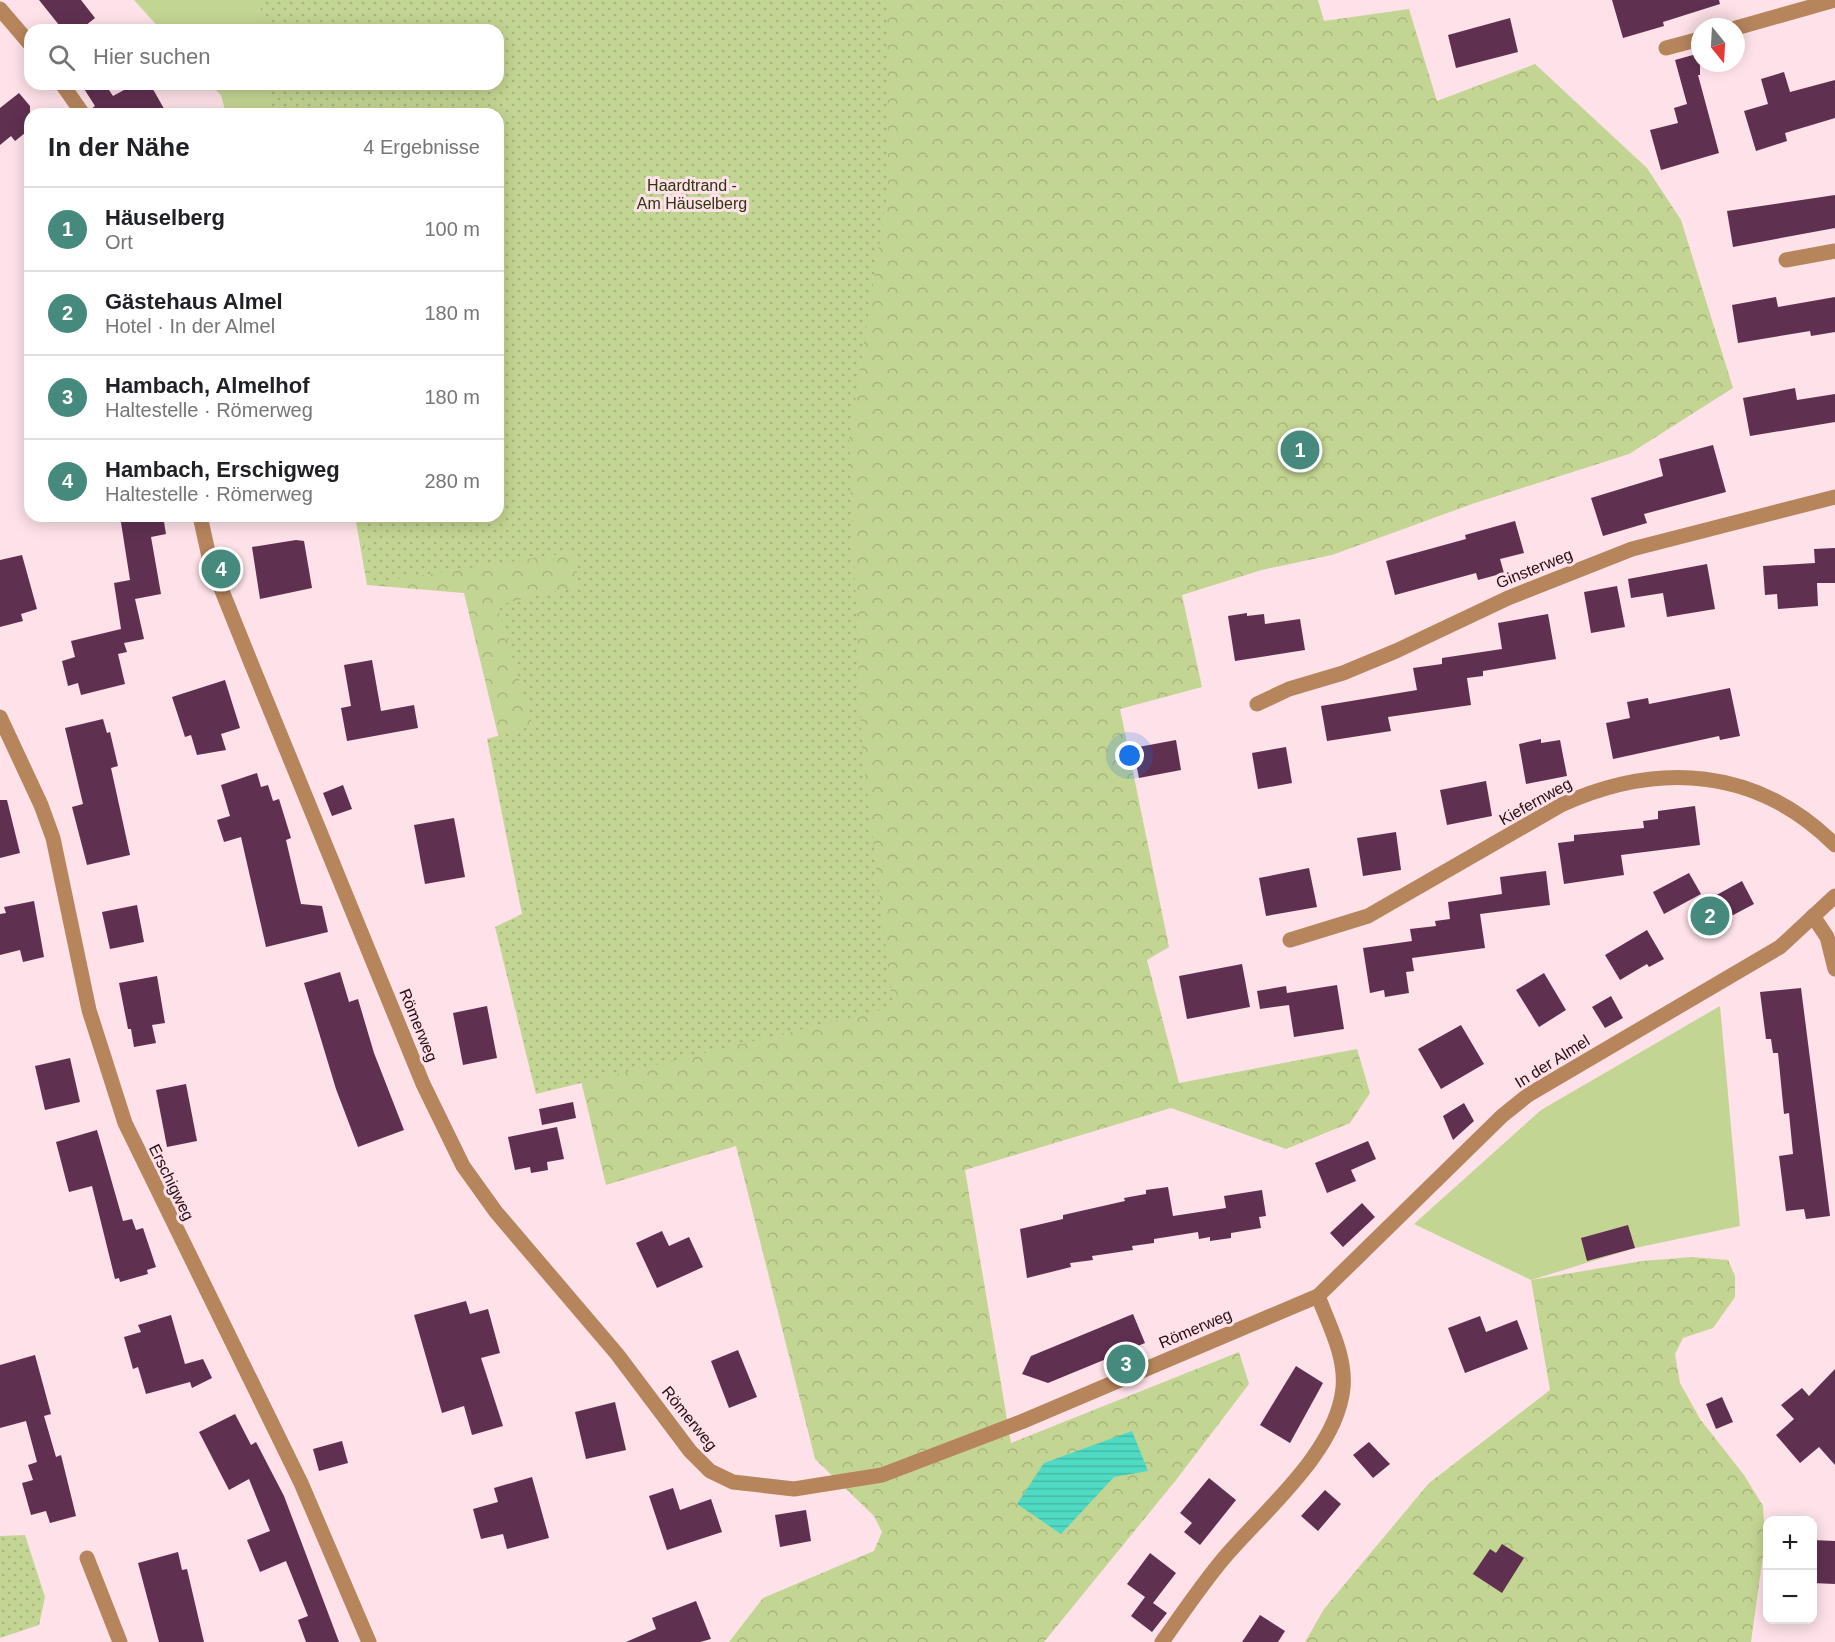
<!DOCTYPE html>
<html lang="de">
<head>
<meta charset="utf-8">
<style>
  :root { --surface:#fff; --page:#f2f2f2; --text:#202124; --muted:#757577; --line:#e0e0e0; --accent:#468a7e }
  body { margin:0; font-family:Helvetica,sans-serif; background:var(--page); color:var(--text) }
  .controls { position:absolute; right:18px; bottom:18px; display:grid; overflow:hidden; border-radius:12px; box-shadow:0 3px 15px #0003 }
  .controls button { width:54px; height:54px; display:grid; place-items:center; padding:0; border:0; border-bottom:2px solid var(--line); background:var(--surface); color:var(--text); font:30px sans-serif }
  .compass { position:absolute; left:1691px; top:18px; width:54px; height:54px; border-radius:50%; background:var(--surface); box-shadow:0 3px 15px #0003; rotate:162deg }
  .you { position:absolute; left:1130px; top:756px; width:21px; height:21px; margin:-15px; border:4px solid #fff; border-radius:50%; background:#1a73e8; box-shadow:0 0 0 9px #1a73e833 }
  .badge { display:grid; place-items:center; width:39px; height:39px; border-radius:50%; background:var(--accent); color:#fff; font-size:20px; font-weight:700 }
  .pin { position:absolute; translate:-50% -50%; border:3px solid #fff; box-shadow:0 2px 6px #0006 }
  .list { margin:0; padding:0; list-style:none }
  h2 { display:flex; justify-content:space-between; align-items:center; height:78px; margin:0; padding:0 24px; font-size:26px }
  h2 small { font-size:20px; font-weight:400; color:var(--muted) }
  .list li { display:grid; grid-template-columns:39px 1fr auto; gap:18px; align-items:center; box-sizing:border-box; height:84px; padding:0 24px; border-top:2px solid var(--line) }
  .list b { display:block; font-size:22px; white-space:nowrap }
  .list p { margin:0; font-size:20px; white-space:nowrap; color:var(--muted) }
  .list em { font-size:20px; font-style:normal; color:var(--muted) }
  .icon { flex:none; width:33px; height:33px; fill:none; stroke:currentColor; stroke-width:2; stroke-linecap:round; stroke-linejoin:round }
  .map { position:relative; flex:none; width:1835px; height:1642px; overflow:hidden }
  .search { position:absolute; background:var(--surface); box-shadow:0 3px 15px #0003; left:24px; top:24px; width:480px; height:66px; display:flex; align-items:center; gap:15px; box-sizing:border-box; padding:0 21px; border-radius:18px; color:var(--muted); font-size:22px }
  .panel { position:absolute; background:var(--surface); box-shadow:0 3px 15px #0003; left:24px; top:108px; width:480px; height:414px; border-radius:18px }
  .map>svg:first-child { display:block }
  .grass { fill:#c3d592 }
  .forest { fill:url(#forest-crowns) }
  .park { fill:url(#park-dots) }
  .water { fill:url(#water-rules) }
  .building { fill:#603051 }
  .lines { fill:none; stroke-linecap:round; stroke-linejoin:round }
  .minor { stroke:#b6855c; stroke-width:15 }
  .tertiary { stroke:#b6855c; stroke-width:15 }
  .labels { text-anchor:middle; stroke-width:6; stroke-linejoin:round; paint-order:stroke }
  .park-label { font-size:16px; fill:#2e370f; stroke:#fee1e9 }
  .street-label { font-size:16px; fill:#250d15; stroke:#fee1e9 }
</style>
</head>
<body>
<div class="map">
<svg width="1835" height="1642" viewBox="0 0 1835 1642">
  <defs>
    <pattern id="forest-crowns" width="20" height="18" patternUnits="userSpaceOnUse" patternTransform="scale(1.5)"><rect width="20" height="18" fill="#c3d592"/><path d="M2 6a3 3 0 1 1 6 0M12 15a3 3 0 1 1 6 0" fill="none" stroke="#a7b67d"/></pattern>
    <pattern id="park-dots" width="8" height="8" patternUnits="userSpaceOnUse" patternTransform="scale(1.5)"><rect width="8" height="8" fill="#c3d592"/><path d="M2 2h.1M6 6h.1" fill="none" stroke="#a7b67d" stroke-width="1.8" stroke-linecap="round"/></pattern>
    <pattern id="water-rules" width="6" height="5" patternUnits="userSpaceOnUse" patternTransform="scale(1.5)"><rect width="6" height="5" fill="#4fdac4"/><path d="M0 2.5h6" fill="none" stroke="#45baa8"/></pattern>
  </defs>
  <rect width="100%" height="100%" fill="#fee1e9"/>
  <g class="grass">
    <path d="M134,0H370L380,30H161Z"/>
    <path d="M210,84H453L462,114H226L221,95Z"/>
    <path d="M1720,1006L1740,1226L1635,1248L1531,1280L1414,1224L1541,1110Z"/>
  </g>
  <g class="forest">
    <path d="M370,0H1318L1324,21L1409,9L1437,101L1535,64L1647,168L1681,220L1733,388L1629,454L1472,504L1332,555L1262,570L1182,595L1202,687L1120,709L1169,947L1147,960L1179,1083L1357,1049L1370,1093L1350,1123L1286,1149L1171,1108L965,1170L1011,1443L1239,1352L1249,1384L1176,1480L1044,1642H729L763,1598L874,1551L882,1532L874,1516L815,1459L736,1146L606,1185L464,593L367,585L355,516H498V30Z"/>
    <path d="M1692,1257L1728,1260L1735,1276V1297L1713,1328L1683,1338L1675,1354L1680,1383L1700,1419L1744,1475L1763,1506L1765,1541L1751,1642H1305L1324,1609L1429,1483L1550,1390L1531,1280L1642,1261Z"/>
  </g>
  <g class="park">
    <path d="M260,0H887L888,189L849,439L862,750L893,1007L536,1094L495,927L522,914L487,739L533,726L497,605L579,586L574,552L372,583L359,516H498V114H258L272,109L269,84H498V30H263Z"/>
    <path d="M25,1535L45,1597L39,1625L0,1638V1536Z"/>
  </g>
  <path class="water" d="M1132,1431L1148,1471L1114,1477L1061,1534L1017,1504L1044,1463Z"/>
  <g class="building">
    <path d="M39,0H81L95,18L80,30H63Z"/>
    <path d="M1612,0H1719L1720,4L1663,22L1664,26L1623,38Z"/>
    <path d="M1510,18L1518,52L1456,68L1448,35Z"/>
    <path d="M1700,53V75H1698L1719,153L1661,170L1650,130L1678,123L1674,108L1687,104L1675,60Z"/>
    <path d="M1784,72L1790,92L1835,80V118L1785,133L1787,141L1756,151L1744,111L1768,104L1761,79Z"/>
    <path d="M81,84H105L113,96L135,84H150L167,114H93L91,109L95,106Z"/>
    <path d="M19,93L30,106V129L15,141L11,136L0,145V108Z"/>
    <path d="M1835,195V228L1733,247L1727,211Z"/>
    <path d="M1776,297L1778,307L1835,297V332L1811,336L1810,331L1738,343L1732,305Z"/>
    <path d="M1795,388L1797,400L1835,394V422L1750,436L1743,398Z"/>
    <path d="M1713,445L1726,492L1644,514L1647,523L1603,536L1591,498L1663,476L1659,459Z"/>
    <path d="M120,516H163L166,534L151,537L161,594L135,599L144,639L124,643L127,652L118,654L125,684L81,695L78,683L68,686L62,661L75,657L71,641L121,629L114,583L130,580Z"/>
    <path d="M1515,521L1524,553L1500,559L1504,573L1478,580L1476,573L1395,595L1386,561L1466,539L1465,535Z"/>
    <path d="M296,540L304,541L312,588L260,599L252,547Z"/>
    <path d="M1835,548V583H1817L1818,606L1778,609L1777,594L1765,595L1763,566L1815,563L1814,549Z"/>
    <path d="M22,555L37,609L21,614L23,621L0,627V560Z"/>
    <path d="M1707,564L1715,609L1667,617L1663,593L1631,598L1628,579Z"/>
    <path d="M1617,586L1625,627L1591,633L1584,592Z"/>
    <path d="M1247,613V616L1264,614L1265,624L1300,619L1305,650L1235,661L1228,616Z"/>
    <path d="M1548,614L1556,659L1483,671V676L1467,678L1471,705L1388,717L1391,731L1327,741L1321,706L1417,690L1413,668L1442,664V658L1502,649L1498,623Z"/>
    <path d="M372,660L381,711L414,705L418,728L347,741L341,708L351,706L344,665Z"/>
    <path d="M225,680L240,728L221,734L226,750L197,755L191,735L185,737L172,697Z"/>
    <path d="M1730,688L1740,736L1720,740L1719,736L1613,759L1606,723L1630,718L1627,702L1648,698L1649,704Z"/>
    <path d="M103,719L107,733L110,732L118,766L111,768L130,855L87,865L72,807L83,804L65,728Z"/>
    <path d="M1541,739V743L1560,740L1567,776L1526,784L1519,744Z"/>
    <path d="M1176,740L1181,770L1139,778L1133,748Z"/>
    <path d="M1286,747L1292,783L1258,789L1252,753Z"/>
    <path d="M257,773L261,787L268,785L273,801L279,799L291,838L286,840L301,904L322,906L328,932L266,947L241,837L224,842L217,820L230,816L221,785Z"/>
    <path d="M1486,781L1492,816L1447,825L1440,790Z"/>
    <path d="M343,785L352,809L332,816L323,793Z"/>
    <path d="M0,800H7L20,853L0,858Z"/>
    <path d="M1695,806L1700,845L1621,855L1624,875L1564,884L1558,843L1574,841V835L1644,828L1643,821L1658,819V811Z"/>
    <path d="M454,818L465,877L425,884L414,825Z"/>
    <path d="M1396,832L1401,870L1363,876L1357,838Z"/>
    <path d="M1309,868L1317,907L1266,916L1259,878Z"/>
    <path d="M1546,871L1550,905L1480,914L1485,948L1412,958L1414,971L1406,972L1409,993L1385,997L1384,990L1370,993L1363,948L1412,941L1410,929L1436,926L1435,921L1450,919L1448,902L1502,894L1500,877Z"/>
    <path d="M1689,873L1701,894L1664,914L1653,892Z"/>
    <path d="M1742,881L1754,904L1703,931L1691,909Z"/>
    <path d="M34,901L44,957L23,962L20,950L0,955V914L6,913L4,907Z"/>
    <path d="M137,905L144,942L110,949L102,912Z"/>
    <path d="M1647,930L1664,959L1649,967L1647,964L1620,980L1605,955Z"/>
    <path d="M1242,964L1250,1007L1187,1019L1179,976Z"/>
    <path d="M340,972L349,1002L358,999L374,1053L404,1130L358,1147L336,1089L304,983Z"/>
    <path d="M1544,973L1566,1010L1539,1027L1516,990Z"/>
    <path d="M157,976L165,1023L152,1025L156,1043L134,1047L131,1029H128L119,983Z"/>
    <path d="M1337,985L1344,1029L1294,1037L1289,1005L1260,1009L1257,991L1286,986L1287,993Z"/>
    <path d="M1801,988L1830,1216L1806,1219L1804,1209L1786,1211L1779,1156L1793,1154L1789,1113L1784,1114L1778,1053H1773L1771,1039H1766L1760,992Z"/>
    <path d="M1611,996L1623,1018L1605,1028L1592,1007Z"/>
    <path d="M487,1006L497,1058L463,1065L453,1013Z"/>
    <path d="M1461,1025L1484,1064L1441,1089L1418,1049Z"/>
    <path d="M70,1058L80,1102L45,1110L35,1066Z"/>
    <path d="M186,1084L197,1141L167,1147L156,1090Z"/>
    <path d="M573,1102L576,1118L542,1125L539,1109Z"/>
    <path d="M1464,1103L1474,1121L1453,1140L1443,1116Z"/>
    <path d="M557,1127L564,1159L547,1162L548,1170L531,1173L530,1167L515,1170L508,1137Z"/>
    <path d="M97,1130L123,1221L132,1219L136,1230L143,1228L156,1267L147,1270L148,1274L120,1282L119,1278L115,1279L92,1186L69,1192L56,1142Z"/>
    <path d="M1368,1141L1376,1159L1351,1170L1356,1181L1327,1193L1315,1163Z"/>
    <path d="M1168,1187L1173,1216L1226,1208L1224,1196L1262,1190L1266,1216L1259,1217L1261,1228L1231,1233V1238L1210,1241V1237L1199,1239L1198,1232L1154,1239V1243L1132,1246L1133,1250L1092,1256L1093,1260L1070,1263L1071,1267L1027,1278L1020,1229L1063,1219V1215L1125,1201L1124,1198L1146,1194V1190Z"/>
    <path d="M1362,1203L1375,1217L1343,1247L1330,1233Z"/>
    <path d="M1628,1225L1635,1248L1587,1261L1581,1238Z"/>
    <path d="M662,1231L669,1246L689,1237L703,1267L657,1288L636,1243Z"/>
    <path d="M466,1301L470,1314L488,1309L500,1353L481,1358L503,1426L472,1435L464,1406L442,1413L414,1315Z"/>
    <path d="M1133,1314L1145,1343L1048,1383L1022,1374L1031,1356Z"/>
    <path d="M171,1315L185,1364L203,1359L212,1378L192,1388L190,1382L146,1394L138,1367L133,1369L124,1337L141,1332L138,1325Z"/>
    <path d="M1480,1316L1486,1332L1517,1320L1528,1349L1465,1373L1448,1328Z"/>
    <path d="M738,1350L757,1397L729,1408L711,1361Z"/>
    <path d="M35,1355L51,1414L44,1416L56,1457L61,1455L76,1516L50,1523L46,1511L31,1515L22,1483L33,1480L28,1465L37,1462L26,1421L0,1428V1365Z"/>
    <path d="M1296,1366L1323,1383L1290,1443L1260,1425Z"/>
    <path d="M1835,1369V1465L1819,1447L1800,1463L1776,1435L1794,1419L1781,1405L1802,1388L1809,1396Z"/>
    <path d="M1722,1397L1733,1422L1716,1429L1706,1404Z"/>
    <path d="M615,1402L626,1450L586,1459L575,1412Z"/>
    <path d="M235,1414L251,1445L256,1442L284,1496L339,1642H306L298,1620L308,1616L286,1561L260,1572L247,1540L270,1531L249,1479L229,1490L199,1432Z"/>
    <path d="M342,1441L348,1463L319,1471L313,1449Z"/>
    <path d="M1369,1442L1390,1464L1373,1478L1353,1455Z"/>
    <path d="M532,1477L549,1538L507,1549L503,1534L481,1539L473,1509L498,1502L494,1488Z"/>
    <path d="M1209,1478L1236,1500L1200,1545L1184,1532L1192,1523L1180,1513Z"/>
    <path d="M673,1488L680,1510L711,1499L722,1532L667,1550L649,1496Z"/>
    <path d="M1325,1490L1341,1504L1318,1531L1301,1516Z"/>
    <path d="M806,1510L811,1541L780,1547L775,1515Z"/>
    <path d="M1812,1540L1835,1541V1584L1812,1583Z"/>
    <path d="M1502,1544L1524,1558L1502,1593L1473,1574L1490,1549L1496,1553Z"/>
    <path d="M178,1552L182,1570L187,1569L204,1642H159L138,1563Z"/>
    <path d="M1150,1553L1176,1573L1153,1603L1167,1613L1152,1632L1131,1616L1145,1597L1127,1584Z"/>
    <path d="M696,1601L711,1639L700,1642H626L656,1629L652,1618Z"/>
    <path d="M1260,1615L1285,1631L1278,1642H1242Z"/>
  </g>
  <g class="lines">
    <g class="minor">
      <path d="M1736,28L1835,0"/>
      <path d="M1666,48L1700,39"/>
      <path d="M1786,260L1835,251"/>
      <path d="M1257,704L1289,689L1343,673L1396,651L1508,598L1632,549L1835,497"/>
      <path d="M0,717L41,805L53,838L89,1010L125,1123L301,1483L369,1642"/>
      <path d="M1813,916L1827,937L1835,969"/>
      <path d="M1290,940L1368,916L1561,805C1658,761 1757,767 1835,845"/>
      <path d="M87,1558L120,1642"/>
      <path d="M1162,1642C1182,1614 1202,1584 1224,1558C1264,1511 1337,1451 1343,1388C1346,1356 1329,1325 1318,1296"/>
    </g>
    <g class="tertiary">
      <path d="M0,9L30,44"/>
      <path d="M62,84L83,114"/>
      <path d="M200,516L210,561L251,663L423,1084L463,1166L496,1212L617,1354L690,1451L710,1471L733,1482L794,1489L882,1475L1021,1422L1318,1296L1502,1116L1528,1095L1780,947L1835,896"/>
    </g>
  </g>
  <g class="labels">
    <g class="park-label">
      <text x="692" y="191">Haardtrand -<tspan x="692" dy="18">Am Häuselberg</tspan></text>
    </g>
    <g class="street-label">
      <text transform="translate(1534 568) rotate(-22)" y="6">Ginsterweg</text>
      <text transform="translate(1535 801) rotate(-29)" y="6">Kiefernweg</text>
      <text transform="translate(419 1025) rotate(68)" y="6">Römerweg</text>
      <text transform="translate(1552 1061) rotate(-32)" y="6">In der Almel</text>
      <text transform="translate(172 1182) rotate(64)" y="6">Erschigweg</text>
      <text transform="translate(1195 1328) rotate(-23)" y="6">Römerweg</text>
      <text transform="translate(690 1418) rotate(51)" y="6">Römerweg</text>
    </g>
  </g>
</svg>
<div class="controls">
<button>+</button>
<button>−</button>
</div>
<svg class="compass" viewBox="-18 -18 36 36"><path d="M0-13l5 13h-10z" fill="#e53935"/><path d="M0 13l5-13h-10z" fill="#757577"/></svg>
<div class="you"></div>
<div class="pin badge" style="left:1300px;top:450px">1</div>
<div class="pin badge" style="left:1710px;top:916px">2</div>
<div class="pin badge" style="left:1126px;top:1364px">3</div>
<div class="pin badge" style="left:221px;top:569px">4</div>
<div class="search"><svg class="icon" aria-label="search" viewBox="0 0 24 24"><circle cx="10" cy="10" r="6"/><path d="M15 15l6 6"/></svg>Hier suchen</div>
<section class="panel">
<h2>In der Nähe<small>4 Ergebnisse</small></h2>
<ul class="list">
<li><span class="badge">1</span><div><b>Häuselberg</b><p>Ort</p></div><em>100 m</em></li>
<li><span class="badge">2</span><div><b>Gästehaus Almel</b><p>Hotel · In der Almel</p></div><em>180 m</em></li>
<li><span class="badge">3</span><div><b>Hambach, Almelhof</b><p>Haltestelle · Römerweg</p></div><em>180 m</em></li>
<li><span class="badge">4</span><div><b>Hambach, Erschigweg</b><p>Haltestelle · Römerweg</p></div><em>280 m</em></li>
</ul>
</section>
</div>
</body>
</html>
